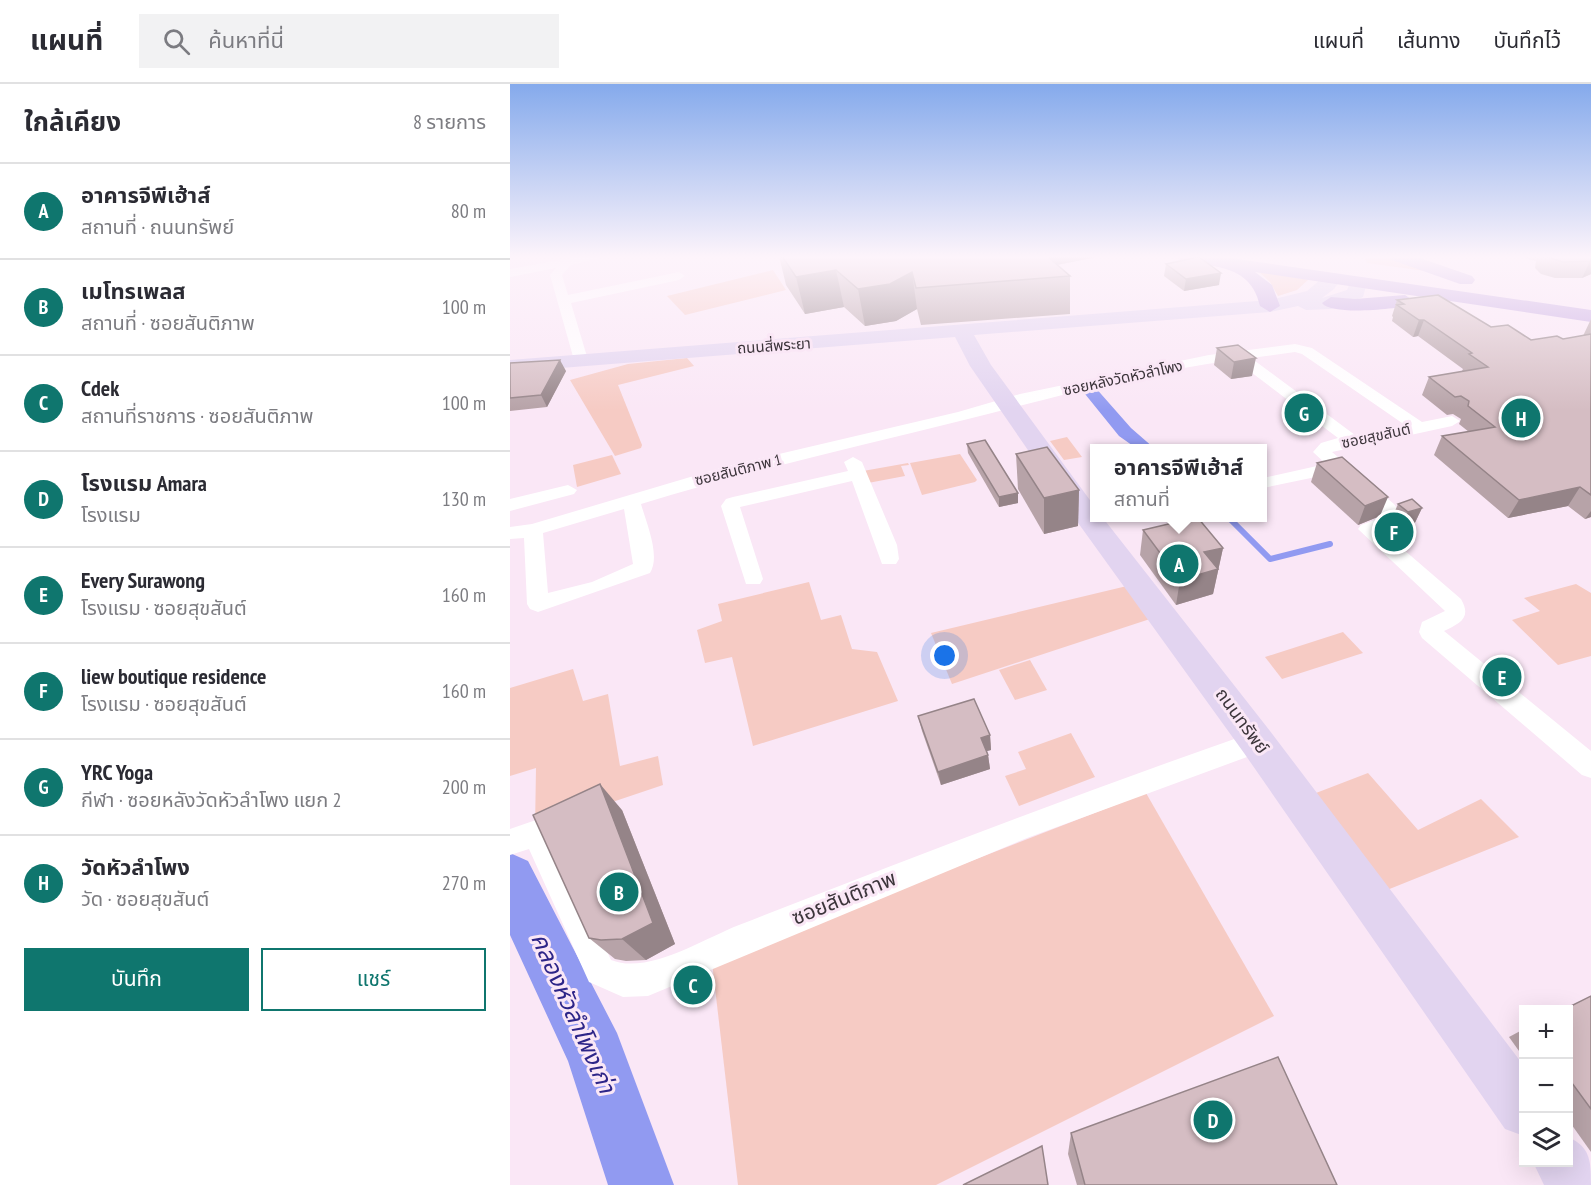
<!DOCTYPE html>
<html lang="th">
<head>
<meta charset="utf-8">
<style>
  :root { --surface:#fff; --page:#f2f2f3; --text:#2b2b33; --muted:#7c7c81; --line:#e1e1e2; --accent:#0f766e }
  body { margin:0; font-family:"PT Sans Narrow","Noto Sans Thai",sans-serif; background:var(--page); color:var(--text) }
  .controls { position:absolute; right:18px; bottom:18px; display:grid; overflow:hidden; border-radius:0px; box-shadow:0 6px 24px #0002 }
  .controls button { width:54px; height:54px; display:grid; place-items:center; padding:0; border:0; border-bottom:2px solid var(--line); background:var(--surface); color:var(--text); font:30px sans-serif }
  .you { position:absolute; left:435px; top:572px; width:21px; height:21px; margin:-15px; border:4px solid #fff; border-radius:50%; background:#1a73e8; box-shadow:0 0 0 9px #1a73e833 }
  .badge { display:grid; place-items:center; width:39px; height:39px; border-radius:50%; background:var(--accent); color:#fff; font-size:20px; font-weight:700 }
  .pin { position:absolute; translate:-50% -50%; border:3px solid #fff; box-shadow:0 2px 6px #0006 }
  .popup { position:absolute; left:580px; top:360px; width:177px; height:78px; box-sizing:border-box; display:grid; place-content:center; border-radius:0px; background:var(--surface); filter:drop-shadow(0 2px 4px #0005); font-size:20px; white-space:nowrap; color:var(--muted) }
  .popup b { font-size:22px; color:var(--text) }
  .popup::after { content:''; position:absolute; left:50%; top:100%; margin-left:-12px; border:12px solid transparent; border-top-color:var(--surface) }
  .list { margin:0; padding:0; list-style:none }
  h2 { display:flex; justify-content:space-between; align-items:center; height:78px; margin:0; padding:0 24px; font-size:26px }
  h2 small { font-size:20px; font-weight:400; color:var(--muted) }
  .list li { display:grid; grid-template-columns:39px 1fr auto; gap:18px; align-items:center; box-sizing:border-box; height:96px; padding:0 24px; border-top:2px solid var(--line) }
  .list b { display:block; font-size:22px; white-space:nowrap }
  .list p { margin:0; font-size:20px; white-space:nowrap; color:var(--muted) }
  .list em { font-size:20px; font-style:normal; color:var(--muted) }
  .actions { display:flex; gap:12px; padding:18px 24px }
  .actions a { flex:1; padding:14px 0; border:2px solid var(--accent); border-radius:0px; text-align:center; font-size:21px; color:var(--accent) }
  .actions .main { background:var(--accent); color:#fff }
  .icon { flex:none; width:33px; height:33px; fill:none; stroke:currentColor; stroke-width:2; stroke-linecap:round; stroke-linejoin:round }
  .map { position:relative; flex:none; width:1081px; height:1101px; overflow:hidden }
  header { display:flex; align-items:center; gap:36px; box-sizing:border-box; height:84px; padding:0 30px; background:var(--surface); border-bottom:2px solid var(--line) }
  header strong { font-size:28px }
  nav { display:flex; gap:33px; margin-inline-start:auto; font-size:21px }
  .search { width:420px; height:54px; background:var(--page); display:flex; align-items:center; gap:15px; box-sizing:border-box; padding:0 21px; border-radius:0px; color:var(--muted); font-size:22px }
  main { display:flex }
  aside { flex:1; background:var(--surface) }
  .map>svg:first-child { display:block }
  .green { fill:#f6cbc4 }
  .lines { fill:none; stroke-linecap:round; stroke-linejoin:round }
  .stream { stroke:#919af1; stroke-width:6 }
  .canal { fill:#919af1; fill-rule:evenodd }
  .river { fill:#919af1; fill-rule:evenodd }
  .street { fill:#fff; fill-rule:evenodd }
  .secondary { fill:#e2d4f0; fill-rule:evenodd }
  .primary { fill:#c5a9e1; fill-rule:evenodd }
  .wall { fill:#b7a3a8 }
  .shaded-wall { fill:#958488 }
  .building { fill:#d5bdc3; stroke:#958488; stroke-width:1.5 }
  .labels { text-anchor:middle; stroke-width:6; stroke-linejoin:round; paint-order:stroke }
  .far-street-label { font-size:15px; fill:#3c353b; stroke:#fae7f6 }
  .street-label { font-size:18px; fill:#3c353b; stroke:#fae7f6 }
  .near-street-label { font-size:21px; fill:#3c353b; stroke:#fae7f6 }
  .near-water-label { font-size:24px; font-style:italic; fill:#2d2588; stroke:#fae7f6 }
</style>
</head>
<body>
<header>
<strong>แผนที่</strong>
<div class="search"><svg class="icon" aria-label="search" viewBox="0 0 24 24"><circle cx="10" cy="10" r="6"/><path d="M15 15l6 6"/></svg>ค้นหาที่นี่</div>
<nav><a>แผนที่</a><a>เส้นทาง</a><a>บันทึกไว้</a></nav>
</header>
<main>
<aside>
<h2>ใกล้เคียง<small>8 รายการ</small></h2>
<ul class="list">
<li><span class="badge">A</span><div><b>อาคารจีพีเฮ้าส์</b><p>สถานที่ · ถนนทรัพย์</p></div><em>80 m</em></li>
<li><span class="badge">B</span><div><b>เมโทรเพลส</b><p>สถานที่ · ซอยสันติภาพ</p></div><em>100 m</em></li>
<li><span class="badge">C</span><div><b>Cdek</b><p>สถานที่ราชการ · ซอยสันติภาพ</p></div><em>100 m</em></li>
<li><span class="badge">D</span><div><b>โรงแรม Amara</b><p>โรงแรม</p></div><em>130 m</em></li>
<li><span class="badge">E</span><div><b>Every Surawong</b><p>โรงแรม · ซอยสุขสันต์</p></div><em>160 m</em></li>
<li><span class="badge">F</span><div><b>liew boutique residence</b><p>โรงแรม · ซอยสุขสันต์</p></div><em>160 m</em></li>
<li><span class="badge">G</span><div><b>YRC Yoga</b><p>กีฬา · ซอยหลังวัดหัวลำโพง แยก 2</p></div><em>200 m</em></li>
<li><span class="badge">H</span><div><b>วัดหัวลำโพง</b><p>วัด · ซอยสุขสันต์</p></div><em>270 m</em></li>
</ul>
<div class="actions"><a class="main">บันทึก</a><a>แชร์</a></div>
</aside>
<div class="map">
<svg width="1081" height="1101" viewBox="0 0 1081 1101">
  <rect width="100%" height="100%" fill="#fae7f6"/>
  <g class="green">
    <path d="M854,172H877L915,187L857,179Z"/>
    <path d="M263,186L276,206L175,231L157,212Z"/>
    <path d="M749,188L795,195L798,196L787,206L768,212L760,198Z"/>
    <path d="M177,274L184,282L108,301L132,361L131,364L105,372L60,296L118,280Z"/>
    <path d="M557,353L572,373L554,376L540,357Z"/>
    <path d="M450,370L467,396L465,398L412,411L400,379Z"/>
    <path d="M102,371L111,390L67,403L63,381Z"/>
    <path d="M398,379L399,381L391,382L395,392L358,399L353,387Z"/>
    <path d="M299,498L311,536L331,531L342,565L367,568L388,617L243,662L222,573L195,579L187,546L212,537L208,520Z"/>
    <path d="M1066,500L1081,509V572L1048,581L1002,536L1030,527L1014,514Z"/>
    <path d="M617,502L640,535L442,600L421,549Z"/>
    <path d="M833,548L853,569L772,595L755,573Z"/>
    <path d="M520,576L537,606L505,616L489,586Z"/>
    <path d="M63,585L73,617L98,610L110,682L148,672L153,701L25,744L26,684L0,692V604Z"/>
    <path d="M561,649L585,693L509,722L495,692L516,685L508,668Z"/>
    <path d="M858,689L908,746L971,715L1009,753L877,806L806,709Z"/>
    <path d="M636,709L764,932L426,1101H228L202,878Z"/>
  </g>
  <g class="lines">
    <path class="stream" d="M719,434L760,475L820,460"/>
    <path class="canal" d="M579,300L584,302L621,344L644,364H626L609,352L571,305Z"/>
    <path class="river" d="M0,769L18,777L107,949L164,1101H98L58,977L0,851Z"/>
    <g class="street">
      <path d="M74,172H97L61,181L52,191L58,211L169,188L175,192L169,196L61,219L78,276L71,280L64,276L40,191L46,184L0,193V185Z"/>
      <path d="M785,260L802,264L912,338L942,332L950,337L942,342L822,368L884,420L895,435L892,439L872,447L951,515C962,534 950,539 934,547L1081,667V694L1072,691L912,554L909,548L912,538L935,527L848,445L851,441L873,433L870,428L825,389L753,404V394L816,380L803,368L811,359L828,354L725,276C633,288 543,314 454,336C346,363 238,387 131,420C136,438 151,472 140,489L28,528L20,525L17,520L14,454L0,455V443L22,440L214,383L448,328L510,310L699,271ZM785,268L792,270L895,341L845,351L741,274ZM114,425L123,480L82,498L38,509L33,449Z"/>
      <path d="M343,373L352,378L387,461L389,475L386,480H372L342,397L230,423L253,495L250,500H236L211,422L216,415L223,413L338,387L334,378Z"/>
      <path d="M58,401L67,406L64,410L0,427V415Z"/>
      <path d="M747,647L756,650L760,658L756,666L517,754L138,912L113,913L79,898L19,765L0,771V745L26,736L36,740L101,876C138,891 193,855 229,841C400,774 572,708 747,647Z"/>
    </g>
    <g class="secondary">
      <path d="M823,189L832,194L824,205L812,214L837,206L842,194L848,193L857,198L853,213L821,225L796,226L788,222L760,228L464,251L481,281L585,423V434H593L760,647L1014,982V1052L995,1045L734,669L571,443L460,282L445,253L0,288V276L760,216L797,207L817,190Z"/>
      <path d="M1058,1053C1081,1063 1081,1078 1081,1101H1034L1023,1078H1058Z"/>
    </g>
    <g class="primary">
      <path d="M665,172H706L1081,226V238L745,188L762,201L770,222L760,228L750,222C739,168 675,188 665,172Z"/>
      <path d="M880,172H904L962,192L965,196L962,200H950L882,176Z"/>
      <path d="M895,211L904,217L902,221C886,225 821,232 812,219L821,213L845,215Z"/>
    </g>
  </g>
  <g class="wall">
    <path d="M269,172H592L547,181L560,192V230L411,241L407,225L386,237L355,242L334,223L295,230L276,201Z"/>
    <path d="M1008,172H1081V190L1072,194H1045L1031,190L1025,184L1026,177Z"/>
    <path d="M656,180L709,201L674,207L654,192Z"/>
    <path d="M887,216L1021,256L1053,255L1073,252L1081,235V433L1075,435L1058,422L998,434L924,371L932,352L959,348L949,340L951,335L943,330L937,331L912,311L919,293L953,288L952,287L953,285L908,252L903,253L882,237L883,233L882,232Z"/>
    <path d="M707,264L742,292L721,295L704,281Z"/>
    <path d="M0,279L56,287L37,323L0,327Z"/>
    <path d="M457,360L508,409V419L489,423L458,369Z"/>
    <path d="M506,370L569,406L568,442L534,450L508,405Z"/>
    <path d="M807,379L870,432L848,441L801,398Z"/>
    <path d="M888,420L912,424L899,451L885,455L876,448Z"/>
    <path d="M633,446L713,464L703,510L666,521L630,471Z"/>
    <path d="M408,632L480,651L481,666L477,667L478,671L480,685L431,701L412,647Z"/>
    <path d="M112,726L165,860L136,876L116,877L105,875L79,854Z"/>
    <path d="M1081,912V1068L1059,1037V926Z"/>
    <path d="M1014,945V974L999,953Z"/>
    <path d="M561,1049L827,1101H567L558,1070Z"/>
  </g>
  <g class="shaded-wall">
    <path d="M515,172H592L515,187Z"/>
    <path d="M1080,177L1081,190L1072,194Z"/>
    <path d="M326,186L334,223L295,230L286,193Z"/>
    <path d="M402,188L407,225L386,237L355,242L348,205Z"/>
    <path d="M711,189L709,201L674,207L676,195Z"/>
    <path d="M909,236H914L908,252L903,253Z"/>
    <path d="M746,274L742,292L721,295L724,278Z"/>
    <path d="M50,276L56,287L37,323L31,311Z"/>
    <path d="M1070,403L1058,422L998,434L1009,416Z"/>
    <path d="M569,406L568,442L534,450V414Z"/>
    <path d="M508,409V419L489,423V413Z"/>
    <path d="M878,413L870,432L848,441L855,422Z"/>
    <path d="M912,424L899,451L885,455L898,428Z"/>
    <path d="M1081,427V433L1075,435Z"/>
    <path d="M713,464L703,510L666,521L670,496L694,468Z"/>
    <path d="M480,651L481,666L473,668L471,654Z"/>
    <path d="M478,671L480,685L431,701L428,688Z"/>
    <path d="M90,700L112,726L165,860L136,876L112,855Z"/>
  </g>
  <g class="building">
    <path d="M272,172H537L560,192L406,204L402,188L380,200L348,205L326,186L286,193Z"/>
    <path d="M1036,172H1081V177L1053,178L1038,173Z"/>
    <path d="M689,173L711,189L676,195L656,180Z"/>
    <path d="M928,211L981,243L998,241L1021,256L1047,252L1053,255L1081,250V411L1070,403L1009,416L932,352L985,343L958,322L959,317L951,312L945,313L919,293L978,283L959,270L962,269L914,236H909L887,221L894,220L887,216Z"/>
    <path d="M728,261L746,274L724,278L707,264Z"/>
    <path d="M50,276L31,311L0,314V279Z"/>
    <path d="M475,356L508,409L489,413L457,360Z"/>
    <path d="M537,363L569,406L534,414L506,370Z"/>
    <path d="M832,373L878,413L855,422L807,379Z"/>
    <path d="M902,415L912,424L898,428L888,420Z"/>
    <path d="M684,434H688L713,464L694,468L708,485L670,496L633,446Z"/>
    <path d="M464,615L480,651L471,654L478,671L428,688L408,632Z"/>
    <path d="M90,700L143,839L112,855L91,856L79,854L23,731Z"/>
    <path d="M1081,912V1025L1059,995V926H1053Z"/>
    <path d="M768,973L827,1101H575L561,1049Z"/>
    <path d="M532,1062L538,1101H453Z"/>
  </g>
  <linearGradient id="sky" x2="0" y2="1"><stop stop-color="#85aaec"/><stop offset="0.53" stop-color="#fdf4fb"/><stop offset="1" stop-color="#fdf4fb" stop-opacity="0"/></linearGradient>
  <rect width="1081" height="326" fill="url(#sky)"/>
  <g class="labels">
    <g class="far-street-label">
      <text transform="translate(264 262) rotate(-4)" y="5">ถนนสี่พระยา</text>
      <text transform="translate(613 294) rotate(-12)" y="5">ซอยหลังวัดหัวลำโพง</text>
      <text transform="translate(866 352) rotate(-12)" y="5">ซอยสุขสันต์</text>
      <text transform="translate(228 386) rotate(-14)" y="5">ซอยสันติภาพ 1</text>
    </g>
    <g class="street-label">
      <text transform="translate(732 637) rotate(54)" y="6">ถนนทรัพย์</text>
    </g>
    <g class="near-street-label">
      <text transform="translate(334 814) rotate(-22)" y="7">ซอยสันติภาพ</text>
    </g>
    <g class="near-water-label">
      <text transform="translate(63 929) rotate(66)" y="8">คลองหัวลำโพงเก่า</text>
    </g>
  </g>
</svg>
<div class="controls">
<button>+</button>
<button>−</button>
<button><svg class="icon" aria-label="layers" viewBox="0 0 24 24"><path d="M12 4l9 5-9 5-9-5zM3 14l9 5 9-5"/></svg></button>
</div>
<div class="you"></div>
<div class="pin badge" style="left:669px;top:480px">A</div>
<div class="popup"><b>อาคารจีพีเฮ้าส์</b>สถานที่</div>
<div class="pin badge" style="left:109px;top:808px">B</div>
<div class="pin badge" style="left:183px;top:901px">C</div>
<div class="pin badge" style="left:703px;top:1036px">D</div>
<div class="pin badge" style="left:992px;top:593px">E</div>
<div class="pin badge" style="left:884px;top:448px">F</div>
<div class="pin badge" style="left:794px;top:329px">G</div>
<div class="pin badge" style="left:1011px;top:334px">H</div>
</div>
</main>
</body>
</html>
